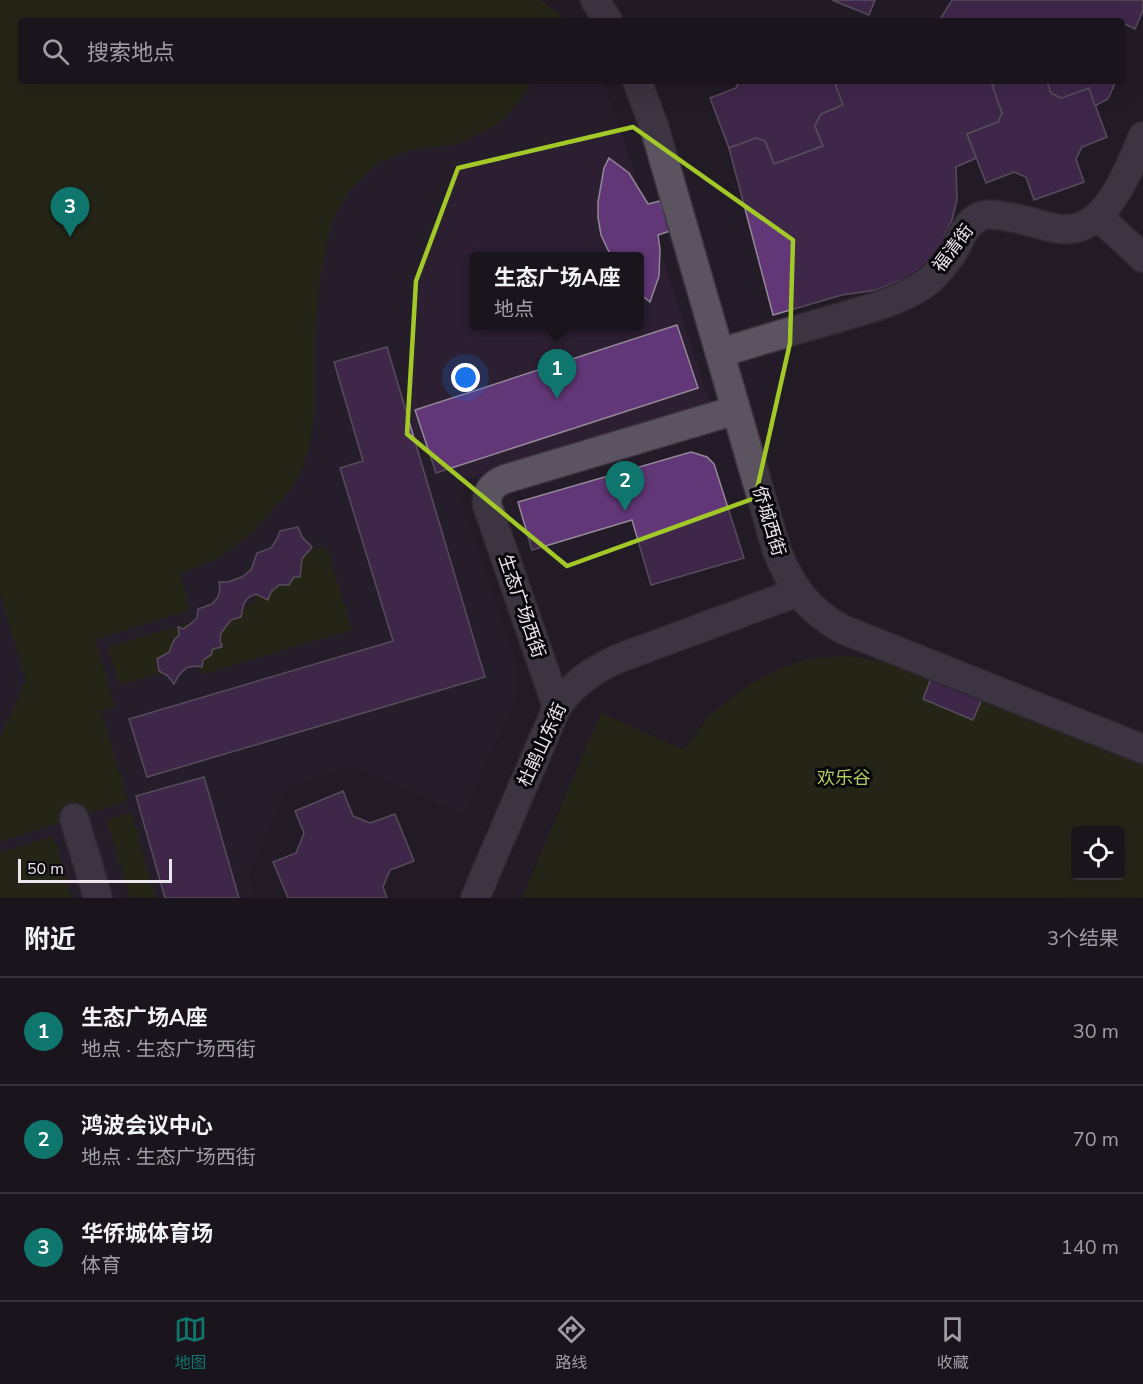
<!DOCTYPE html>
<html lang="zh">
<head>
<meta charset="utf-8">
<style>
  :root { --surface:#1a141d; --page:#231d26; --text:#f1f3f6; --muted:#9f9ea4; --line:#38333b; --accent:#0f766e }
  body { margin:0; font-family:"Nunito Sans","Noto Sans SC",sans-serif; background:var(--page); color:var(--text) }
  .controls { position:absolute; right:18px; bottom:18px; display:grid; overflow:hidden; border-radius:6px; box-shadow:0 6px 24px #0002 }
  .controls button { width:54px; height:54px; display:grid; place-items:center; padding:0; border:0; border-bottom:2px solid var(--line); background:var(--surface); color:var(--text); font:30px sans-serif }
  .scale { position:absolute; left:18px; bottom:15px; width:154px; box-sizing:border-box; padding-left:6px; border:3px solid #ece6ef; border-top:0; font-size:16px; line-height:21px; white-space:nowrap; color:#ece6ef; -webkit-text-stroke:4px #0a070c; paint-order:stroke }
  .you { position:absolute; left:466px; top:378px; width:21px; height:21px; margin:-15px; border:4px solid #fff; border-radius:50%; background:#1a73e8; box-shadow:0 0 0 9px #1a73e833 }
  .badge { display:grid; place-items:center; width:39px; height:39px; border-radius:50%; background:var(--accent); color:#fff; font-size:20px; font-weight:700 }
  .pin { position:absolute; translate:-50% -50px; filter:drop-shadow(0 2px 3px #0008) }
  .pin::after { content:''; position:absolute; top:32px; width:21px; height:18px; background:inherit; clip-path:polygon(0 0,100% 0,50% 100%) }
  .popup { position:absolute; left:470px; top:252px; width:174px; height:78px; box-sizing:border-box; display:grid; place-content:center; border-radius:6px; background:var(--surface); filter:drop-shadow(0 2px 4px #0005); font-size:20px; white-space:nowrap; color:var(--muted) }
  .popup b { font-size:22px; color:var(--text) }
  .popup::after { content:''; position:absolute; left:50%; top:100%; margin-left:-12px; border:12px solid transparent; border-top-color:var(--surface) }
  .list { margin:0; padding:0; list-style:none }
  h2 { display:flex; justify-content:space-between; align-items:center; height:78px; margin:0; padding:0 24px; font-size:26px }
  h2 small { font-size:20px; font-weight:400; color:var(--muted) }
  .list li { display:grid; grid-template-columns:39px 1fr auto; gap:18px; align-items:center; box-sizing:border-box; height:108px; padding:0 24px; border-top:2px solid var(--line) }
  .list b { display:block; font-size:22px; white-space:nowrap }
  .list p { margin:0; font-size:20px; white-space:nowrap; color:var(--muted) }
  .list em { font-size:20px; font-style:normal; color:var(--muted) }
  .icon { flex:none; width:33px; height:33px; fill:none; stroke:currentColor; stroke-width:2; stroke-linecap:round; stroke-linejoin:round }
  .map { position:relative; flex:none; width:1143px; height:898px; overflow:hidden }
  .search { position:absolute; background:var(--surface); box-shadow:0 6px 24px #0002; left:18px; right:18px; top:18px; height:66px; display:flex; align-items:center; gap:15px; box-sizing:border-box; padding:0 21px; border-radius:6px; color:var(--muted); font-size:22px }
  .sheet { height:402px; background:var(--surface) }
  nav { display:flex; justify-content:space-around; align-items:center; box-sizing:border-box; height:84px; border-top:2px solid var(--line); background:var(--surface); font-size:16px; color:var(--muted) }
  nav a { display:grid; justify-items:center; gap:3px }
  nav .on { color:var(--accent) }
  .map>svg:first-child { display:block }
  .built { fill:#2b1f31; fill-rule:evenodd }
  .green { fill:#263005; fill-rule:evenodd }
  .building { fill:#623777; stroke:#928898; stroke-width:1.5 }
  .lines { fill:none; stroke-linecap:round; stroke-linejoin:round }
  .minor-casing { stroke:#3d3741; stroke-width:31 }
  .minor { stroke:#5c5361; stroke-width:28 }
  .marked { fill:none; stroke:#a2c927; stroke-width:4.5; stroke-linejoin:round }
  .labels { text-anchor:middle; stroke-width:6; stroke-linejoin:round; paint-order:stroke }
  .street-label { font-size:18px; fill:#ece6ef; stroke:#0a070c }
  .park-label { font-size:18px; fill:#adcd5e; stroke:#0a070c }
</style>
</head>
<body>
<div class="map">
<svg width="1143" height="898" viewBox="0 0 1143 898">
  <rect width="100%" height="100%" fill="#231b27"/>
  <path class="built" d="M208,81H604L710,403L465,480L461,502L516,662L517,686L513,705L463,814L352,766L287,787L248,876L254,898H0V392ZM474,256H640V326H474Z"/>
  <g class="green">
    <path d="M0,0H540L563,17L561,21H21V81H532L515,107L496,125L459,144L413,149L378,163L349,191L331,223L320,278L314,343V407L311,439L303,468L290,490L252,533L215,560L180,574L190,610L95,640L115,707L101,711L128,801L0,842V738L26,680L0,593Z"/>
    <path d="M326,546L352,630L202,674L198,662L120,685L108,647L256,603L247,569Z"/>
    <path d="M849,656L904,666L1143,763V898H522L601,713L684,750L710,715L748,686L777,670L809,659ZM1076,830H1120V876H1076Z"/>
    <path d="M131,812L156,898H130L107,820Z"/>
    <path d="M53,836L73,898H0V853Z"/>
  </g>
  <g class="building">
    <path d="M832,0H875L869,15Z"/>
    <path d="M952,0H1143V10L1135,29L1125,24L1122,31V21H939Z"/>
    <path d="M739,81H834L843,105L821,114L815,126L823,146L774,164L765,141L756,138L729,148L710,98L736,88Z"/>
    <path d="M834,81H1003L992,85L1002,113L998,122L967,134L976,158L956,167L957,200L952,220L936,254L927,264L914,275L877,290L842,295L773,315L729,148L756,138L765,141L774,164L823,146L815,126L821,114L843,105Z"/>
    <path d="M1003,81H1047L1051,93L1061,98L1089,88L1107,137L1082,147L1076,159L1084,182L1034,200L1026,177L1014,172L986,183L967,134L998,122L1002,113L992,85Z"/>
    <path d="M1047,81H1116L1108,99L1095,106L1089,88L1061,98L1051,93Z"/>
    <path d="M609,158L629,173L648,204L660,201L670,231L658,235L660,249L659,276L650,302L640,294V256H611L601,235L598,218V202L604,168Z"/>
    <path d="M677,325L698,388L436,473L415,410Z"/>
    <path d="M387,347L485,677L147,777L129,719L393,641L340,468L363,461L334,362Z"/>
    <path d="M691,452L707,457L714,464L744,558L651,585L632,520L532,550L518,502Z"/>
    <path d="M298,527L302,537L312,547L302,559L300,577H294L289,585H279L271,592L268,600L256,594L249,597L244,603L241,617L231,620L221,633L220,640L222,647L213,649L211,655L203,660L202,667L194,666L186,668L179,675L174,684L168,676L159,671L157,659L169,652L174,640L179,635L178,627L183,629L189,625L197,618L198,609L212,604L218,597L220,589L219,582H228L242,577L251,570L257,553L271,548L277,539L280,531Z"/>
    <path d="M933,673L984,694L973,720L923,699Z"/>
    <path d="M204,777L239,898H165L136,796Z"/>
    <path d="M343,791L353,816L370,823L395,814L414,861L390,870L383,887L387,898H288L273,862L296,853L304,833L295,811Z"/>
  </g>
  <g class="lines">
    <g class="minor-casing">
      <g id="minor">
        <path d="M595,0L608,21"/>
        <path d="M637,81L654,126L777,551C792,588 807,609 842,629L1143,749"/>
        <path d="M1098,216L1143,258"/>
        <path d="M720,353C758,341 796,330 834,319C864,310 896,303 923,285C934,278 944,265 951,255C960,242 963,226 977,218C986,212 998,215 1008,217C1026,219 1043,227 1061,229C1106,234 1129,169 1143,136"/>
        <path d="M557,707L487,505C486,491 493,484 505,479L726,413"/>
        <path d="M74,818L98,898"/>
        <path d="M475,898L557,707C575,682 590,672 617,659L798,592"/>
      </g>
    </g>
    <use href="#minor" class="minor"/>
  </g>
  <path d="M0 0H1143V898H0ZM633,127L793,240L790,343L755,498L567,566L407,434L416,281L458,168Z" fill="#231b27" fill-opacity=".55" fill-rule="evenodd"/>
  <path class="marked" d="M633,127L793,240L790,343L755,498L567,566L407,434L416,281L458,168Z"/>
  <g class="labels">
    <g class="street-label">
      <text transform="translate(953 248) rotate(-53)" y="6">福清街</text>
      <text transform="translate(769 521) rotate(73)" y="6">侨城西街</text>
      <text transform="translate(522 606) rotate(71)" y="6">生态广场西街</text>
      <text transform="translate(542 745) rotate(-65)" y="6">杜鹃山东街</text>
    </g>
    <g class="park-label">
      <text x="844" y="784">欢乐谷</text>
    </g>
  </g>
</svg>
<div class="controls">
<button><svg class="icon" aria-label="locate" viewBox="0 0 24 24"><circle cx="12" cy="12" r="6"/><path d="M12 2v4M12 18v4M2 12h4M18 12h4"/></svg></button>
</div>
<div class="scale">50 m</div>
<div class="you"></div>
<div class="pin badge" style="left:557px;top:399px">1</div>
<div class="popup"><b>生态广场A座</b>地点</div>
<div class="pin badge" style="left:625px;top:511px">2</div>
<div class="pin badge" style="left:70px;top:237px">3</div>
<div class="search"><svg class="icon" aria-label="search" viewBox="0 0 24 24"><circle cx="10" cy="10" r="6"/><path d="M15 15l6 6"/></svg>搜索地点</div>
</div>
<section class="sheet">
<h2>附近<small>3个结果</small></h2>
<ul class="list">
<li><span class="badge">1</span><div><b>生态广场A座</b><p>地点 · 生态广场西街</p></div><em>30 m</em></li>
<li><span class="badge">2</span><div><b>鸿波会议中心</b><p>地点 · 生态广场西街</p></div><em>70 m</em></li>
<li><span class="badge">3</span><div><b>华侨城体育场</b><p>体育</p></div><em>140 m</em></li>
</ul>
</section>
<nav>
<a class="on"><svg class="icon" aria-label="map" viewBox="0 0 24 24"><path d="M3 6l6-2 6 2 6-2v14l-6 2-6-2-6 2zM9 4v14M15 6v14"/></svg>地图</a>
<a><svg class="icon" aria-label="directions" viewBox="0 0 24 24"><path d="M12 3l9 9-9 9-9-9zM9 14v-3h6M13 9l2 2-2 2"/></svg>路线</a>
<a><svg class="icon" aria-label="saved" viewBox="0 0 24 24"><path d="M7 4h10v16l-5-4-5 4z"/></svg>收藏</a>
</nav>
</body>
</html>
